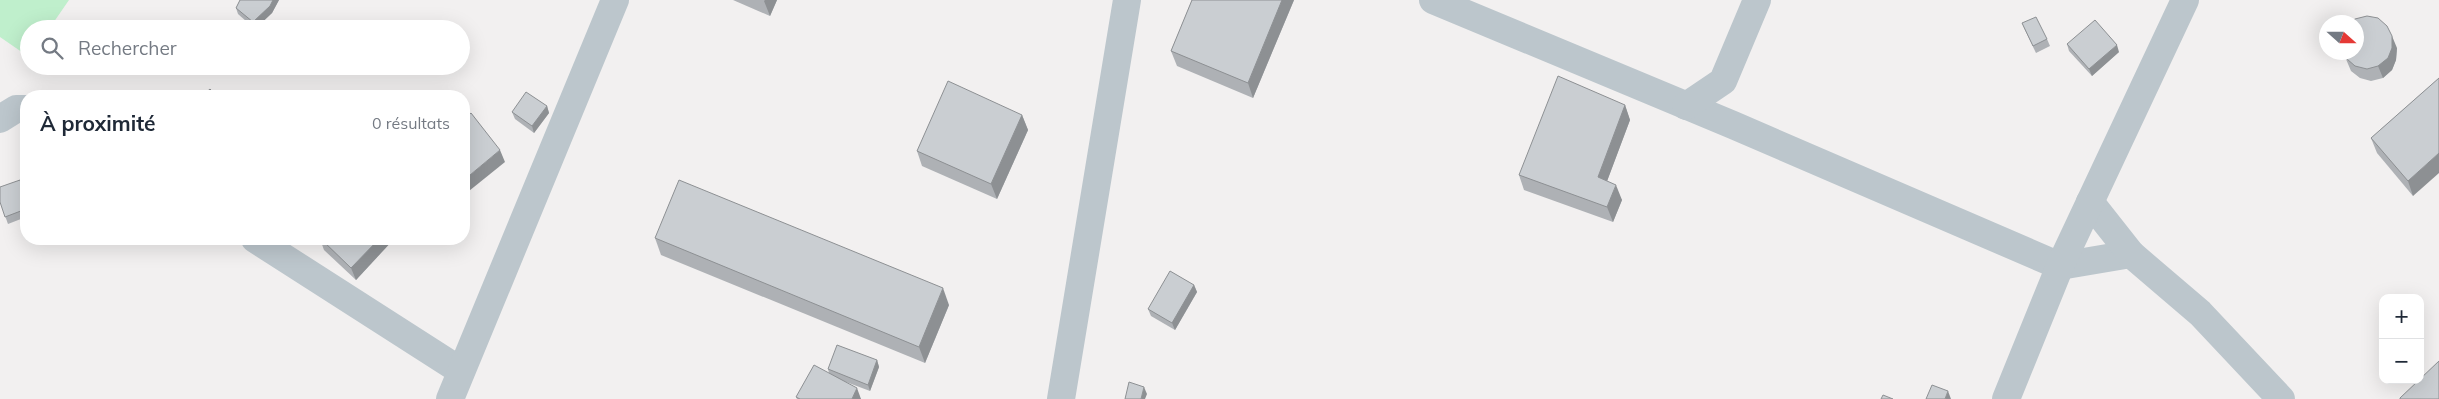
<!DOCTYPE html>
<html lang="fr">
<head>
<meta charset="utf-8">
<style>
  :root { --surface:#fff; --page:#f6f6f7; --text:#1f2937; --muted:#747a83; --line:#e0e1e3 }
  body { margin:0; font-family:Mulish,sans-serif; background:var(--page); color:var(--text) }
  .controls { position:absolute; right:15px; bottom:15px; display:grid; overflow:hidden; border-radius:10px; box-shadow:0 5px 20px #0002 }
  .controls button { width:45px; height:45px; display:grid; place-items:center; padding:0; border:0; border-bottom:1px solid var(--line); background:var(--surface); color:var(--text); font:25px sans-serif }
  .compass { position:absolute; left:2319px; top:15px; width:45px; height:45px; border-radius:50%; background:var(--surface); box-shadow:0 5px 20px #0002; rotate:111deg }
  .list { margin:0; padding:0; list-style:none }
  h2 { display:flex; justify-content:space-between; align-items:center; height:65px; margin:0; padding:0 20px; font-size:21px }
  h2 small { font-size:16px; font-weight:400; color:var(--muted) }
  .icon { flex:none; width:28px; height:28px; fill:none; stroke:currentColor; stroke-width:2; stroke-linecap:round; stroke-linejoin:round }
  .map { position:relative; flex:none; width:2439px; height:399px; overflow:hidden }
  .search { position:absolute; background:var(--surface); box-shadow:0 5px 20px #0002; left:20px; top:20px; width:450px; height:55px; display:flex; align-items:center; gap:12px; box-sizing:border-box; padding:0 18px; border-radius:28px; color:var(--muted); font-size:19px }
  .panel { position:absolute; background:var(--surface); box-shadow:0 5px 20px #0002; left:20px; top:90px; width:450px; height:155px; border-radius:20px }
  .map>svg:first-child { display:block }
  .green { fill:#bfefcc }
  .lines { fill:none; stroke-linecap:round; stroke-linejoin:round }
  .minor { stroke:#bcc6cc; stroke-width:28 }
  .wall { fill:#aeb1b5 }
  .shaded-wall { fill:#8d9093 }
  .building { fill:#caced2; stroke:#8d9093 }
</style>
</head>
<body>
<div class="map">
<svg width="2439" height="399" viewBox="0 0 2439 399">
  <rect width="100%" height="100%" fill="#f2f0f0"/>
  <path class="green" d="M0,0H69L49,29H29V57L0,37Z"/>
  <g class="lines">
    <g class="minor">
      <path d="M1433,0L1733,125L2060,266L2131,254"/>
      <path d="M1686,106L1723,81L1757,0"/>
      <path d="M0,119L16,109H26"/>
      <path d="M2090,202L2131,254L2200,313L2281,399"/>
      <path d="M255,239L461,371"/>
      <path d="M450,399L615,0"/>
      <path d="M1061,399L1127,0"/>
      <path d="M2006,399L2060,266L2185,0"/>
    </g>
  </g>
  <g class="wall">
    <path d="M240,0H279L272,13L255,29L238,14L236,8Z"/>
    <path d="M733,0H777L770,16Z"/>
    <path d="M1192,0H1294L1253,98L1177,66L1171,51Z"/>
    <path d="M2022,23L2047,39L2050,46L2036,53L2025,30Z"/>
    <path d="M2067,44L2119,52L2092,76L2069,51Z"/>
    <path d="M2397,48L2396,60L2392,70L2383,78L2371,81L2360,78L2351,71L2343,52H2356Z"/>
    <path d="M2439,78L2413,196L2377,153L2371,138Z"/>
    <path d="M1625,105L1630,120L1607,181L1622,200L1613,222L1524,190L1519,175Z"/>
    <path d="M547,106L549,113L534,133L515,119L512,112Z"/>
    <path d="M1022,115L1028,130L997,199L922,166L917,151Z"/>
    <path d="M26,199V217L8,224L0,202Z"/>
    <path d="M655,238L949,305L925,363L661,255Z"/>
    <path d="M320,239H393V240L356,280L324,250Z"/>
    <path d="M1194,285L1197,292L1175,330L1151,316L1148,309Z"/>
    <path d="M877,360L879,367L870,391L846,382L861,399H797L796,397L829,373L828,369Z"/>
  </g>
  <g class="shaded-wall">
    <path d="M273,0H279L272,13L255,29L253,22Z"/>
    <path d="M765,0H777L770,16L764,1Z"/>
    <path d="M1282,0H1294L1253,98L1248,83Z"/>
    <path d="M2392,36L2397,48L2396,60L2392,70L2383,78L2378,66Z"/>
    <path d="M2117,45L2119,52L2092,76L2089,69Z"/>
    <path d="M1625,105L1630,120L1603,192L1598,177Z"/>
    <path d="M547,106L549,113L534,133L532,126Z"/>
    <path d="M1022,115L1028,130L997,199L991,184Z"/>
    <path d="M500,150L505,162L464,195V180Z"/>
    <path d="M2439,153V173L2413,196L2408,181Z"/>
    <path d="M1616,185L1622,200L1613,222L1607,207Z"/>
    <path d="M379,239H393V240L356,280L351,268Z"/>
    <path d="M1194,285L1197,292L1175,330L1172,323Z"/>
    <path d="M943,288L949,305L925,363L919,347Z"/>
    <path d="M877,360L879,367L870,391L868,385Z"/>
    <path d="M1144,387L1147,394L1145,399H1141Z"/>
    <path d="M857,388L861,399H852Z"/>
    <path d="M1948,391L1951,399H1945Z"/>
  </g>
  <g class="building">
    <path d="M240,0H273L270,6L253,22L236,8Z"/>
    <path d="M1192,0H1282L1248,83L1171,51Z"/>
    <path d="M2367,16L2378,18L2387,26L2392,36V48L2388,58L2378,66L2367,69L2355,66L2347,59L2343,52H2356V22H2351L2355,19Z"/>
    <path d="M2036,17L2047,39L2033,46L2022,23Z"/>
    <path d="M2095,20L2117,45L2089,69L2067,44Z"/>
    <path d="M1558,76L1625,105L1598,177L1616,185L1607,207L1519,175Z"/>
    <path d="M2439,78V153L2408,181L2371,138Z"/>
    <path d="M948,81L1022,115L991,184L917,151Z"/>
    <path d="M210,89L217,96H202Z"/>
    <path d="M526,92L547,106L532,126L512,112Z"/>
    <path d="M471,113L500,150L464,180V119Z"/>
    <path d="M20,180L26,200V209L5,217L0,202V187Z"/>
    <path d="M679,180L943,288L919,347L655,238Z"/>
    <path d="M321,239H379L351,268Z"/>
    <path d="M1170,271L1194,285L1172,323L1148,309Z"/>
    <path d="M837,345L877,360L868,385L828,369Z"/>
    <path d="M2439,361V399H2400V398L2419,380H2420V379Z"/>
    <path d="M814,365L857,388L852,399H800L796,397Z"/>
    <path d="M1129,382L1144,387L1141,399H1125Z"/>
    <path d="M1932,385L1948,391L1945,399H1926Z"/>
    <path d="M1883,395L1893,399H1881Z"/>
  </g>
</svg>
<div class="controls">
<button>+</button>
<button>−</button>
</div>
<svg class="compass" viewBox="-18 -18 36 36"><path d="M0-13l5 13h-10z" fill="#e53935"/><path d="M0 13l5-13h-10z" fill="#747a83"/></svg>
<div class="search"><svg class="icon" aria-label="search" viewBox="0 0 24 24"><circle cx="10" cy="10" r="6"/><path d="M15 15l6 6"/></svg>Rechercher</div>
<section class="panel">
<h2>À proximité<small>0 résultats</small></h2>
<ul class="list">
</ul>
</section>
</div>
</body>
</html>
